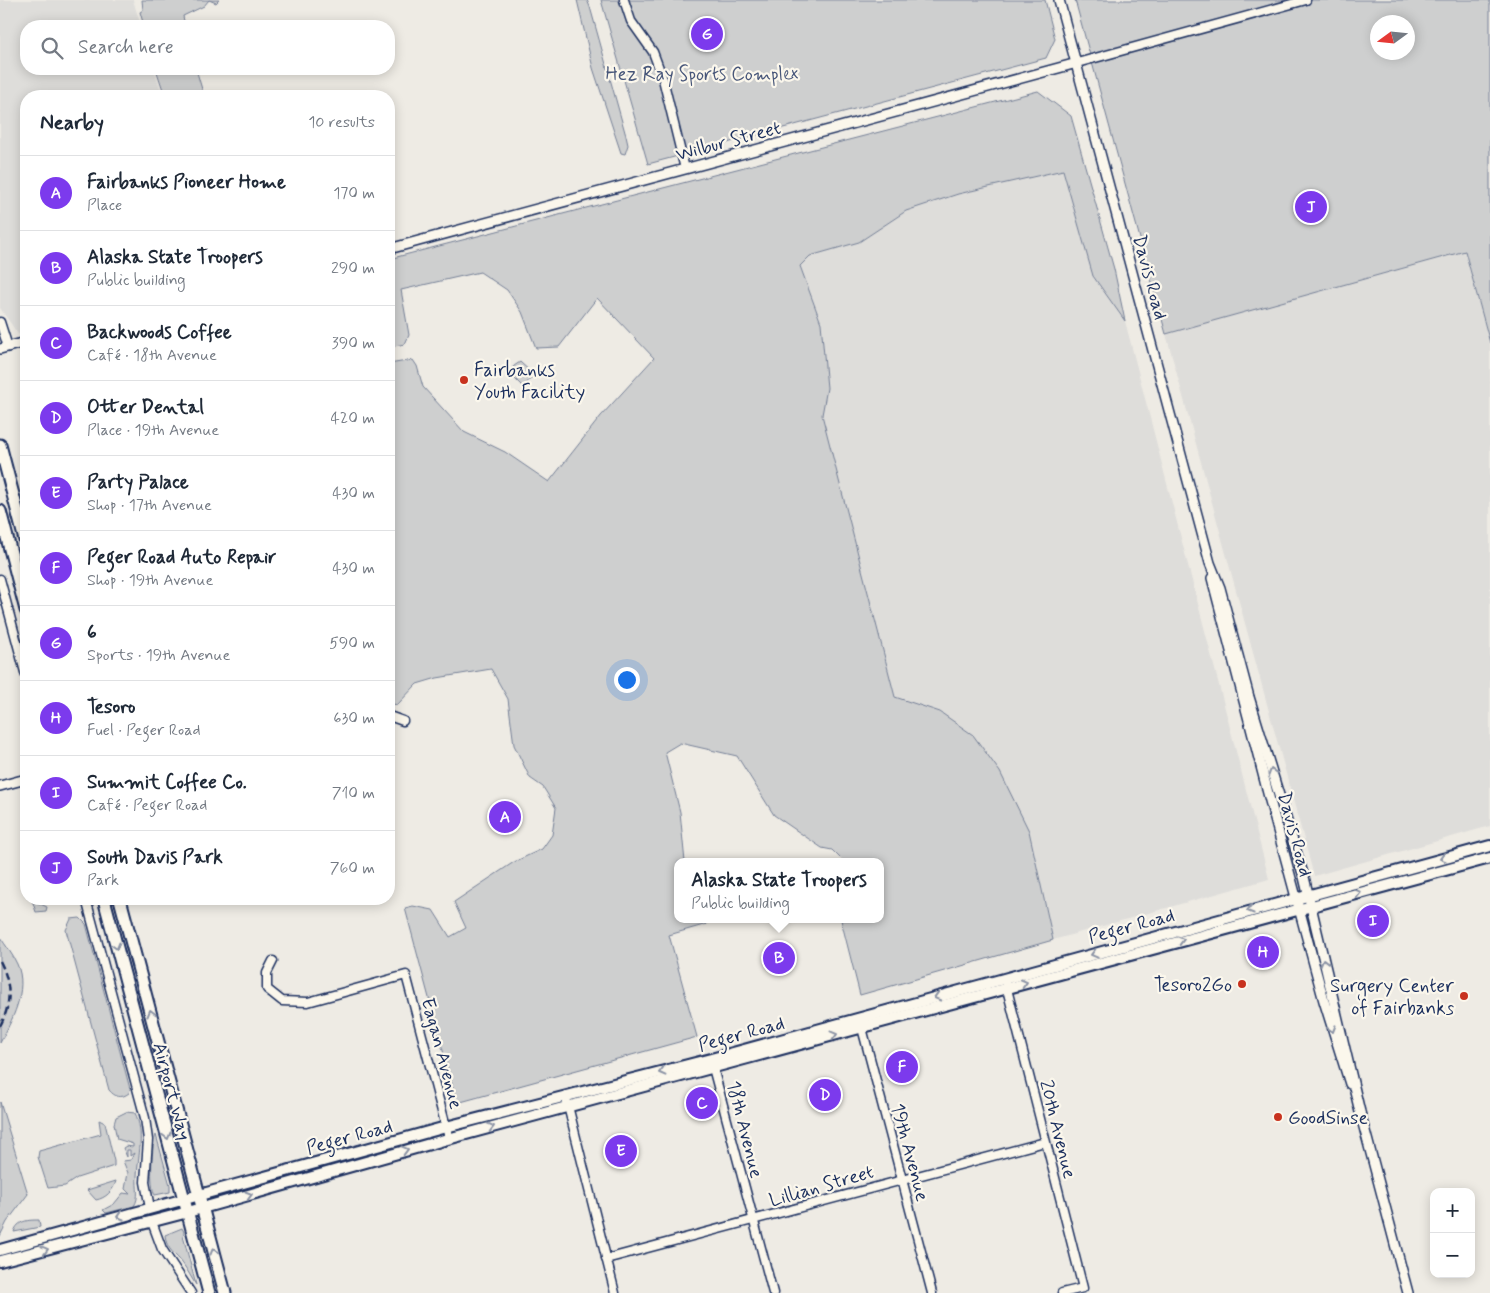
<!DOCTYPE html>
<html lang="en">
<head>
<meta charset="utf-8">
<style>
  :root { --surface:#fff; --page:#f2f2f3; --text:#1f2937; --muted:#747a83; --line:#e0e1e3; --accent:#7c3aed }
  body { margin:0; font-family:Mynerve,sans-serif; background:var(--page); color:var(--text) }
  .controls { position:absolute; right:15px; bottom:15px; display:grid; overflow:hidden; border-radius:10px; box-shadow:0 2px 12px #0003 }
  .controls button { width:45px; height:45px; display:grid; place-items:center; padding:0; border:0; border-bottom:1px solid var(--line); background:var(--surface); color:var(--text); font:25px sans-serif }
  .compass { position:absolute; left:1370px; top:15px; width:45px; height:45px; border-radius:50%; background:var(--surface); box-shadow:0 2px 12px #0003; rotate:255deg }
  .you { position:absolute; left:626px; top:679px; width:18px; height:18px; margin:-12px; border:4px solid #fff; border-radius:50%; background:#1a73e8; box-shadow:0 0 0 8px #1a73e833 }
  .badge { display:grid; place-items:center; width:32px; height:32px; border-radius:50%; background:var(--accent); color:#fff; font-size:16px; font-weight:700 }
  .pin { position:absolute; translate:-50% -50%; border:2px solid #fff; box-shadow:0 1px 5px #0006 }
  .popup { position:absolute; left:674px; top:858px; width:210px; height:65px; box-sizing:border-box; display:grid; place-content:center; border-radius:10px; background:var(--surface); filter:drop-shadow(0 1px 4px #0005); font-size:16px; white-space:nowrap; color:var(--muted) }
  .popup b { font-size:19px; color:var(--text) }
  .popup::after { content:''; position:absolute; left:50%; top:100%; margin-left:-10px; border:10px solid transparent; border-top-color:var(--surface) }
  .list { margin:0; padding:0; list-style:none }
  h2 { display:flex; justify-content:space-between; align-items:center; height:65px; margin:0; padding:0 20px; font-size:21px }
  h2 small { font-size:16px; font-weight:400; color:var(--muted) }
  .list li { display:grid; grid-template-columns:32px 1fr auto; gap:15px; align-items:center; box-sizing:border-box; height:75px; padding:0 20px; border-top:1px solid var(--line) }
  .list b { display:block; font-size:19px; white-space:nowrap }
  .list p { margin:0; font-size:16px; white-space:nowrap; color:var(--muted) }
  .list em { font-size:16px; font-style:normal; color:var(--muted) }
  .icon { flex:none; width:28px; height:28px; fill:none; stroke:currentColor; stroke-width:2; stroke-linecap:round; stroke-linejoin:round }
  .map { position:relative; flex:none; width:1490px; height:1293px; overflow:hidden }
  .search { position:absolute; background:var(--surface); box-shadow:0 2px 12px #0003; left:20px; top:20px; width:375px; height:55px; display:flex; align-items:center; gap:12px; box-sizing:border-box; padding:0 18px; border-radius:20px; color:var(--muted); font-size:19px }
  .panel { position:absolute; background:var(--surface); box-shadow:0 2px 12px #0003; left:20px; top:90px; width:375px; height:815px; border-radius:20px }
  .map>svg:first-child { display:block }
  .built { fill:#deddda }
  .green { fill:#cecfcf; stroke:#747f96; fill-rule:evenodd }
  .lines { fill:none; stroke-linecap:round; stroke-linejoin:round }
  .minor-casing { stroke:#1b2f5e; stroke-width:11 }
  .tertiary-casing { stroke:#1b2f5e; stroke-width:12 }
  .secondary-casing { stroke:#1b2f5e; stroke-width:14 }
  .primary-casing { stroke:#1b2f5e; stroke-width:15 }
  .minor { stroke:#fbf7ec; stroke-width:8 }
  .tertiary { stroke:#fbf7ec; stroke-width:9 }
  .secondary { stroke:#fbf7ec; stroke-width:10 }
  .primary { stroke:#fbf7ec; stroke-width:11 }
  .rail { stroke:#1b2f5e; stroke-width:2.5; stroke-dasharray:8 4; stroke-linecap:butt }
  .oneway { stroke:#8b93a5 }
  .poi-dot { fill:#c8321e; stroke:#fbf7ec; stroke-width:2 }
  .labels { text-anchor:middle; stroke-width:4.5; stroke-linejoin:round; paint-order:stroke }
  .park-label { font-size:19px; fill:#48577a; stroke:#fbf7ec }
  .street-label { font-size:19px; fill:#1b2f5e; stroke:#fbf7ec }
  .poi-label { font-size:19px; fill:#1b2f5e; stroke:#fbf7ec; text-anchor:start }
</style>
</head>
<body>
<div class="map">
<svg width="1490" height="1293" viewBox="0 0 1490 1293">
  <rect width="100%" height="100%" fill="#eeebe4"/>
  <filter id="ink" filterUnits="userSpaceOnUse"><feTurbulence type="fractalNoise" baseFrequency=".02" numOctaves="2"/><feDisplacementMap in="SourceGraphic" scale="10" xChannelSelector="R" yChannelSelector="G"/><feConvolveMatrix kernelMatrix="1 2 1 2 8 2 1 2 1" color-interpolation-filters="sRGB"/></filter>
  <g filter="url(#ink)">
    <g class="built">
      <path d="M0,0H133L141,26H26V69H154L163,96H26V332L18,334L0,308Z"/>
      <path d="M1063,170L1093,276L1125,321L1269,879L1053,940L1029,831L940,712L895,697L821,415L827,388L821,323L800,266L810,256L859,242L906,211L958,194Z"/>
      <path d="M1465,251L1490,343V826L1314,876L1166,334Z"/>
    </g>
    <g class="green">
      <path d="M142,0H219L216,3L209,0L204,6L183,16L185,26H144L140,12L143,10Z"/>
      <path d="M577,0H587L590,7L626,136L628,145L625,154L621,153L593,68Z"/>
      <path d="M601,0H1045L1055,39L1046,58L648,164Z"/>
      <path d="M1075,0H1490V343L1465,251L1166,334ZM1378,22H1408V52H1378Z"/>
      <path d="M156,69H196L204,96H165Z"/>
      <path d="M1038,91L1071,116L1114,269L1125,321L1093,276L1063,170L958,194L906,211L859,242L810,256L800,266L821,323L827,388L822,415L895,697L940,712L973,735L1000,772L1029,831L1053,940L860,995L841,920L880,919V862H844L832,850L822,848L774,815L737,756L680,743L665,752L680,812L685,862H678V919H704L707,924L669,935L697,1037L457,1103L405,908L413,906L433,910L450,937L466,928L454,902L514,862L542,849L552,835L556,808L543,787L530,778L514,745L508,699L491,669L437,678L417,684L397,705L389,703V364L413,360L417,366L423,387L464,432L505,452L549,482L601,416L654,358L597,298L559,347L536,348L522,312L507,290L480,272L401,290L409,335L405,344L389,347V259Z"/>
      <path d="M520,362L534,375L523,387L509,373L514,366Z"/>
      <path d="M32,900L47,907L46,911L36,912Z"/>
      <path d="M80,918L86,924L130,1089L129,1093C121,1099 115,1097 109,1090L66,930L71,919Z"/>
      <path d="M0,937C6,946 13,955 17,964C29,990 11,1022 0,1043Z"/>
      <path d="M0,1102L28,1194L7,1222L0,1236Z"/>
      <path d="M126,1112L135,1113C145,1133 138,1155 137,1176C136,1188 140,1197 134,1206L106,1213L103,1210L114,1204L123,1193L130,1194L125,1189L128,1173L123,1161L131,1160L134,1153L130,1156V1150H127V1157L123,1148L126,1146L133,1147V1144L117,1139L114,1124L116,1117Z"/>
      <path d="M99,1120L105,1123L114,1161V1166L77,1178L65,1186L48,1188L38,1157L39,1151L101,1134Z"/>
      <path d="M156,1135L170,1185V1192L155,1195C149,1187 152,1142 156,1135Z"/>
      <path d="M116,1181C113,1191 106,1198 96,1200L87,1190Z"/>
      <path d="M39,1220L40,1227L14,1232C18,1220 28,1220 39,1220Z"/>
      <path d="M182,1228L184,1232L183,1236L196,1285C192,1279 188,1271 183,1264C177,1255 166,1250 165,1235Z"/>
    </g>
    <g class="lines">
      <g class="minor-casing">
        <g id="minor">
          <path d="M624,0L631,21L653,52L663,79L685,169"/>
          <path d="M1077,63L1306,0"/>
          <path d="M0,322L8,347"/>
          <path d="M0,579L26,676"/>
          <path d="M389,716L403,721"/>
          <path d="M86,899L145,1118L148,1140L145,1182L150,1208"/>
          <path d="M273,961L267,973V989L282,1001L308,1002L406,975L449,1138"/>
          <path d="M1006,985L1083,1288L1062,1293"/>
          <path d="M861,1024L932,1293"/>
          <path d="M712,1064L773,1293"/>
          <path d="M567,1102L615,1293"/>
          <path d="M152,1222L162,1249L191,1293"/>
          <path d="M606,1259L1045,1142"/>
        </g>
      </g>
      <g class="tertiary-casing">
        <g id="tertiary">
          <path d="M1059,0L1210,563L1220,588L1249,697L1304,877L1360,1112L1408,1293"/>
          <path d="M389,249L1077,63"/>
          <path d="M0,349L26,342"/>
          <path d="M1212,578L1269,797L1324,1001L1350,1084"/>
          <path d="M0,786L26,779"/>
        </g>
      </g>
      <g class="secondary-casing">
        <g id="secondary">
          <path d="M0,1250L446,1127L711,1059L1490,846"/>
          <path d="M0,1261L188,1212L444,1140L1490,858"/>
        </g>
      </g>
      <g class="primary-casing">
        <g id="primary">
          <path d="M0,445L26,544"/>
          <path d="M0,511L26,610"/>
          <path d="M104,899L209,1293"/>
          <path d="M120,899L225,1293"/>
        </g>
      </g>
      <use href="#minor" class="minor"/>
      <use href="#tertiary" class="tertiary"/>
      <use href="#secondary" class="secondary"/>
      <use href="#primary" class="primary"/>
      <path class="rail" d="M0,961C11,983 12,1004 0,1026"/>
    </g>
    <defs><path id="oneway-chevron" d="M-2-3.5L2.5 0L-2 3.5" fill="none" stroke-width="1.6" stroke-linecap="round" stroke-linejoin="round" transform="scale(1.25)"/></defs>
    <g class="oneway">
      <use href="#oneway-chevron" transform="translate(1272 772) rotate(-107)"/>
      <use href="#oneway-chevron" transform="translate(1443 858) rotate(165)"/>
      <use href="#oneway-chevron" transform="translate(1358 893) rotate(-15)"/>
      <use href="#oneway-chevron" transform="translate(1250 910) rotate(164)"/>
      <use href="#oneway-chevron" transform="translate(1181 940) rotate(-15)"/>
      <use href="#oneway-chevron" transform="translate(116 946) rotate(75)"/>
      <use href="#oneway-chevron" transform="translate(1094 954) rotate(165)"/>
      <use href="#oneway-chevron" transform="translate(1324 962) rotate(-104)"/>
      <use href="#oneway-chevron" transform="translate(1024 983) rotate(-15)"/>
      <use href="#oneway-chevron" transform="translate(937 997) rotate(164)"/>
      <use href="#oneway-chevron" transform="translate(151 1013) rotate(-105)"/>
      <use href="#oneway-chevron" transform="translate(1332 1029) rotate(74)"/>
      <use href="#oneway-chevron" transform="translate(834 1035) rotate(-15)"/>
      <use href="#oneway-chevron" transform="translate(662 1072) rotate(166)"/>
      <use href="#oneway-chevron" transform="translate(491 1127) rotate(-15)"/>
      <use href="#oneway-chevron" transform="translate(167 1136) rotate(75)"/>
      <use href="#oneway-chevron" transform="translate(405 1150) rotate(-15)"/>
      <use href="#oneway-chevron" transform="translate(249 1195) rotate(-16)"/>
      <use href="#oneway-chevron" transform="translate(120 1216) rotate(164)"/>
      <use href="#oneway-chevron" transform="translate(45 1250) rotate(-15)"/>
      <use href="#oneway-chevron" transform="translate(214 1251) rotate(-105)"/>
    </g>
  </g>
  <g class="poi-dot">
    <circle cx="464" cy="380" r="5"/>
    <circle cx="1242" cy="984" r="5"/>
    <circle cx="1464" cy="996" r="5"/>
    <circle cx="1278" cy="1117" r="5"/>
  </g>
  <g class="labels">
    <g class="park-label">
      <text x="702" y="80">Hez Ray Sports Complex</text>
    </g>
    <g class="street-label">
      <text transform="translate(728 140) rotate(-15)" y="7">Wilbur Street</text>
      <text transform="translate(1151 277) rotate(75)" y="7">Davis Road</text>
      <text transform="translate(1296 834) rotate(75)" y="7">Davis Road</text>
      <text transform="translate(1131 925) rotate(-15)" y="7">Peger Road</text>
      <text transform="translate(741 1033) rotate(-15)" y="7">Peger Road</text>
      <text transform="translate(443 1053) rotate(75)" y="7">Eagan Avenue</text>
      <text transform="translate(173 1091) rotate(75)" y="7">Airport Way</text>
      <text transform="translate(746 1129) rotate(76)" y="7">18th Avenue</text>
      <text transform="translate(1059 1129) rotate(76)" y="7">20th Avenue</text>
      <text transform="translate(349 1136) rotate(-15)" y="7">Peger Road</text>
      <text transform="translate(911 1152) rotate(75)" y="7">19th Avenue</text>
      <text transform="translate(821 1185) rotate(-16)" y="7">Lillian Street</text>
    </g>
    <g class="poi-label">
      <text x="474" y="376">Fairbanks<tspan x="474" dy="22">Youth Facility</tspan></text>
      <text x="1232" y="991" text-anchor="end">Tesoro2Go</text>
      <text x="1454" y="992" text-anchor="end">Surgery Center<tspan x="1454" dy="22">of Fairbanks</tspan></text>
      <text x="1288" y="1124">GoodSinse</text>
    </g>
  </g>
</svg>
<div class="controls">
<button>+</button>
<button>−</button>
</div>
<svg class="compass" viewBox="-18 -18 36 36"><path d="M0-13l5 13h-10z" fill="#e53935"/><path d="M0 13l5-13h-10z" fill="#747a83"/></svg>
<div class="you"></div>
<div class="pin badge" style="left:505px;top:817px">A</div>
<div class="pin badge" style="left:779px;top:958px">B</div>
<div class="popup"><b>Alaska State Troopers</b>Public building</div>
<div class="pin badge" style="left:702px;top:1103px">C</div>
<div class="pin badge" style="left:825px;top:1095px">D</div>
<div class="pin badge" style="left:621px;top:1151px">E</div>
<div class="pin badge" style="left:902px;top:1067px">F</div>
<div class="pin badge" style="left:707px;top:34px">G</div>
<div class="pin badge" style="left:1263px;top:952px">H</div>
<div class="pin badge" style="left:1373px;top:921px">I</div>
<div class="pin badge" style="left:1311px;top:207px">J</div>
<div class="search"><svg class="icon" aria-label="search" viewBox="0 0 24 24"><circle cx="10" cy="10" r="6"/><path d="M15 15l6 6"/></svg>Search here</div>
<section class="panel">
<h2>Nearby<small>10 results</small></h2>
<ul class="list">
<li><span class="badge">A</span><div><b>Fairbanks Pioneer Home</b><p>Place</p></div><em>170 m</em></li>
<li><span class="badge">B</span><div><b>Alaska State Troopers</b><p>Public building</p></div><em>290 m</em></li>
<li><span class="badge">C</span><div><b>Backwoods Coffee</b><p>Café · 18th Avenue</p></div><em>390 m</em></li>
<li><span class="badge">D</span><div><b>Otter Dental</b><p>Place · 19th Avenue</p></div><em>420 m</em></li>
<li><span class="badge">E</span><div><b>Party Palace</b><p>Shop · 17th Avenue</p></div><em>430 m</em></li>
<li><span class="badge">F</span><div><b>Peger Road Auto Repair</b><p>Shop · 19th Avenue</p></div><em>430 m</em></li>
<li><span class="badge">G</span><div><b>6</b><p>Sports · 19th Avenue</p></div><em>590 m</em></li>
<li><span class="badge">H</span><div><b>Tesoro</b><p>Fuel · Peger Road</p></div><em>630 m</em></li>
<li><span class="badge">I</span><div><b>Summit Coffee Co.</b><p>Café · Peger Road</p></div><em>710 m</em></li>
<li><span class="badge">J</span><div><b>South Davis Park</b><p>Park</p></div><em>760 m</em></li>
</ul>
</section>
</div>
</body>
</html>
